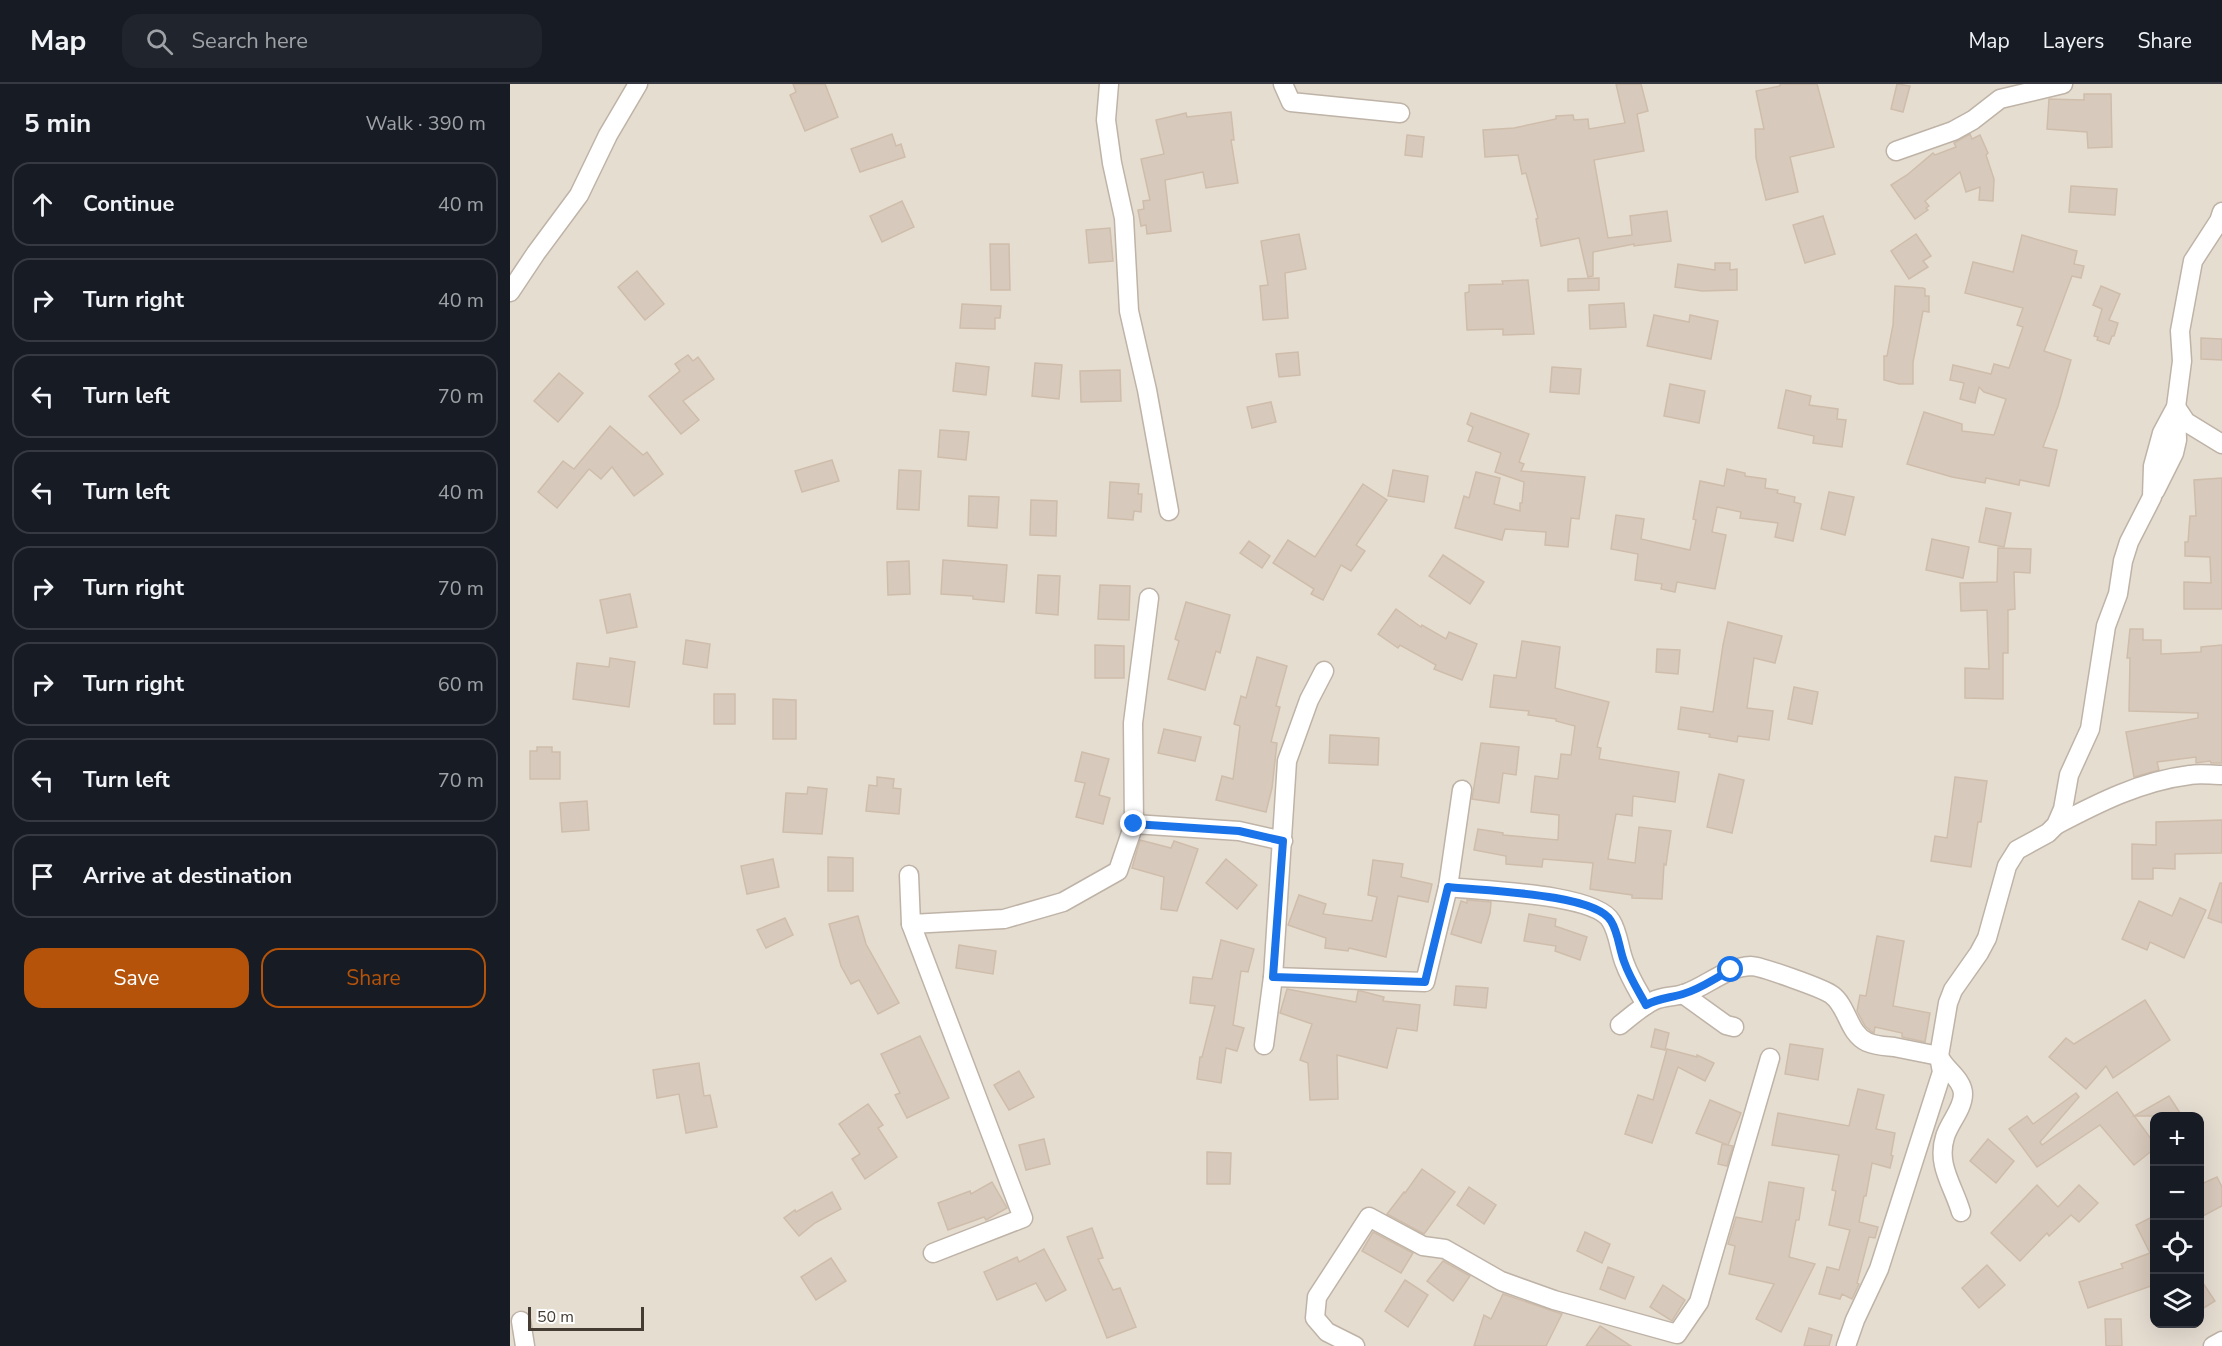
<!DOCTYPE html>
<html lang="en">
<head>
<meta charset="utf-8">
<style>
  :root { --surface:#171b24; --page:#20242c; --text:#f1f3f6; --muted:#9ea1a6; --line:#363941; --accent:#b45309 }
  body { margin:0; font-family:"Nunito Sans",sans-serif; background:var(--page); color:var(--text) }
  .controls { position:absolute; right:18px; bottom:18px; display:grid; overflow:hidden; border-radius:12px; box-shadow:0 6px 24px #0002 }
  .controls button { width:54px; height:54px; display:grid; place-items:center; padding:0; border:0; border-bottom:2px solid var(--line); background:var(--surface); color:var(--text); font:30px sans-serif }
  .scale { position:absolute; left:18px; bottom:15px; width:116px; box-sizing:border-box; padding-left:6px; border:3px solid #443c33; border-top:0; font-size:16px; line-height:21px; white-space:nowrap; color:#443c33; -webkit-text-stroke:4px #fff; paint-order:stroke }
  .stop { position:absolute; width:18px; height:18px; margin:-14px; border:4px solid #1a73e8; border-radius:50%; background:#fff }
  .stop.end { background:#1a73e8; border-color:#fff; box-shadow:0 2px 6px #0008 }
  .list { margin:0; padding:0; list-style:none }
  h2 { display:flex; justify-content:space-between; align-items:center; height:78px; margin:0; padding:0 24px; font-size:26px }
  h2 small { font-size:20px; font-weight:400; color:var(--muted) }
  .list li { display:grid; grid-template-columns:39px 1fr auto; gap:18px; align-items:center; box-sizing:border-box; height:84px; margin:0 12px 12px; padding:0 12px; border:2px solid var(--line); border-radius:18px }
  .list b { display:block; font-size:22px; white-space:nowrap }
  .list em { font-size:20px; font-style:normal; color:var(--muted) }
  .actions { display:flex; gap:12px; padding:18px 24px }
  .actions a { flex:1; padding:14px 0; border:2px solid var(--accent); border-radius:18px; text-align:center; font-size:21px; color:var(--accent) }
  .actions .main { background:var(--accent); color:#fff }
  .icon { flex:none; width:33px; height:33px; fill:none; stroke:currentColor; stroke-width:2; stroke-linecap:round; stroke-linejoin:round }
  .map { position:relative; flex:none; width:1712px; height:1262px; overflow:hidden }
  header { display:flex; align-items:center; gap:36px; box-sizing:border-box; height:84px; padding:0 30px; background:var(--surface); border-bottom:2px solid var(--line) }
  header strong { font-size:28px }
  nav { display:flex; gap:33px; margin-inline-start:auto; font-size:21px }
  .search { width:420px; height:54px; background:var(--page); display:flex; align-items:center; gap:15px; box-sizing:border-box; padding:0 21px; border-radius:18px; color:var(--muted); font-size:22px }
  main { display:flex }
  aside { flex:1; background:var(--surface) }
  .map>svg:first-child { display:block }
  .residential { fill:#e6ddd1; fill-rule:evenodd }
  .building { fill:#d7c9bb; stroke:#cfbdab; stroke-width:1.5 }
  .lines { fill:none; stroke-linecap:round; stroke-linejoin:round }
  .minor-casing { stroke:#beb3a6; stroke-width:21 }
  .minor { stroke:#fff; stroke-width:18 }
  .route { stroke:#1a73e8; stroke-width:8 }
</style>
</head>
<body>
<header>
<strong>Map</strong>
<div class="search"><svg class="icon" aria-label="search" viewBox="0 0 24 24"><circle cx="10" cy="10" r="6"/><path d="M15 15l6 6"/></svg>Search here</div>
<nav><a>Map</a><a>Layers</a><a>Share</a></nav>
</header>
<main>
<aside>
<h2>5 min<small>Walk · 390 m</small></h2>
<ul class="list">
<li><svg class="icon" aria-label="ahead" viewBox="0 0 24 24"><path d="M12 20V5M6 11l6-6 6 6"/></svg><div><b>Continue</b></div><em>40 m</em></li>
<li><svg class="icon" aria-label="right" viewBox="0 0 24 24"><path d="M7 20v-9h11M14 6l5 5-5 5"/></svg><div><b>Turn right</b></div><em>40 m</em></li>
<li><svg class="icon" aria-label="left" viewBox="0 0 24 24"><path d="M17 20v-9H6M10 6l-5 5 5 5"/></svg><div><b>Turn left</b></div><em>70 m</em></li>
<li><svg class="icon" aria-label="left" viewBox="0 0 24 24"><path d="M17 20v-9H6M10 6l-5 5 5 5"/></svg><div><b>Turn left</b></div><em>40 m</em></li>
<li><svg class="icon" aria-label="right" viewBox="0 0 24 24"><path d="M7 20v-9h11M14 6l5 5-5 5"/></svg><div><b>Turn right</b></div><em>70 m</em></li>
<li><svg class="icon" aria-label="right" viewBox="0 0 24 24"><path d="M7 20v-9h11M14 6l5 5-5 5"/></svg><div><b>Turn right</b></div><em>60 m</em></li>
<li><svg class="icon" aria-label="left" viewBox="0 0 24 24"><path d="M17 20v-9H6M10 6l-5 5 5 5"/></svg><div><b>Turn left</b></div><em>70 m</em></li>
<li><svg class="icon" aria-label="arrive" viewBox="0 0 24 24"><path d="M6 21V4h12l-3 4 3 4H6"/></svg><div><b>Arrive at destination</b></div></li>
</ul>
<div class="actions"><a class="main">Save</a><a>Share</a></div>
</aside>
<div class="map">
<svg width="1712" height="1262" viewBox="0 0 1712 1262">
  <rect width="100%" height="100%" fill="#f2ece3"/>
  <path class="residential" d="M0,0H1712V1262H0ZM1644,1032H1690V1240H1644Z"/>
  <g class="building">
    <path d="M283,0H315L328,33L295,47L280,11L286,8Z"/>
    <path d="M1106,0H1131L1138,27L1127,30L1134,67L1084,76L1098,154L1122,151L1120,132L1157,127L1161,157L1124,162V160L1083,168V192L1078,193L1069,154L1031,162L1026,135L1028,134L1016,89L1012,90L1008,71L975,73L973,46L1004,44L1046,35V32L1063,31L1064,36L1078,35L1079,45L1115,39Z"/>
    <path d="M1270,0H1307L1324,63L1280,73L1288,108L1256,116L1246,74L1245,45H1254L1246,7L1270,2Z"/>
    <path d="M1387,0L1400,2L1393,28L1381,25Z"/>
    <path d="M1574,10H1601L1602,63L1578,64L1577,48L1537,45L1539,15L1574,16Z"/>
    <path d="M721,28L724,56H721L728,99L696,104L693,88L655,96L661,147L637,150L636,141L631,142L628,126L634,125L633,117L640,116L631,75L654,70L646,36L676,29L677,33Z"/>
    <path d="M382,50L386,62L391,60L395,73L350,88L341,65Z"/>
    <path d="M1460,50L1462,55L1470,51L1478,69L1476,71L1484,95L1483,117L1469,116L1470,103L1456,108L1450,88L1415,117L1419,122L1416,124L1418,126L1405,135L1381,101L1397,91L1423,69L1425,71L1446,63L1444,59Z"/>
    <path d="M897,51L914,53L912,73L895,71Z"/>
    <path d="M1561,102L1607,105L1605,131L1559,128Z"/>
    <path d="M392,117L404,143L372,158L360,132Z"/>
    <path d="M1313,132L1325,170L1295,179L1283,141Z"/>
    <path d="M600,144L603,177L579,179L576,146Z"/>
    <path d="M789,150L796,185L775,189L778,234L753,236L750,202L758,201L751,157Z"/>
    <path d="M1406,150L1421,172L1413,177L1418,183L1399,195L1381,167Z"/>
    <path d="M1512,151L1567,167L1564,180L1574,182L1571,194L1562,192L1534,267L1561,276L1548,322L1533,363L1547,366L1539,402L1510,396L1509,401L1476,394L1475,399L1442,393L1397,380L1414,328L1452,340V347L1484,351L1496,315L1474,308L1469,303L1465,319L1450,315L1454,299L1440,296L1443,281L1481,290L1484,280L1499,284L1513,243L1507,241L1513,224L1455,209L1463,178L1503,188Z"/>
    <path d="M480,160H499L500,206H481Z"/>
    <path d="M1205,179H1220V186L1227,185V206L1192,207L1165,203L1168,180L1205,186Z"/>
    <path d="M127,187L154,220L135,236L108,203Z"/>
    <path d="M1089,194V206L1058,207V195Z"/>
    <path d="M1018,196L1024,250L993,251V245L957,246L955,209L959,208V201L993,200L992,197Z"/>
    <path d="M1385,202L1413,204L1415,205V212H1419V228L1413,227L1403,278V300H1389L1374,296V272H1377L1383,241Z"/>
    <path d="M1591,202L1610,210L1599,236L1608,239L1604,252H1602L1599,260L1587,256L1588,253L1584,252L1592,225L1583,221Z"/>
    <path d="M1114,219L1116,243L1080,245L1079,221Z"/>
    <path d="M452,220L491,222L490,234H485V245L450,244Z"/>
    <path d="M1144,231L1179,238L1180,231L1208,237L1201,275L1137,262Z"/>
    <path d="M1691,254L1712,255V276L1691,275Z"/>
    <path d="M788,268L790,291L769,293L766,270Z"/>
    <path d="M178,271L183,277L188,273L204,295L173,317L189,336L171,350L139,312L170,287L165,280Z"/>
    <path d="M446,279L479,283L476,311L443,307Z"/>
    <path d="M525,279L552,281L549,315L522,312Z"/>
    <path d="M1042,283L1071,285L1069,310L1040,308Z"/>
    <path d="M610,286L611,317L571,318L570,287Z"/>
    <path d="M49,289L73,309L48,338L24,317Z"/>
    <path d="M1160,300L1195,307L1189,339L1154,332Z"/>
    <path d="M1276,306L1301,312L1299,321L1328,325L1327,335L1336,336L1332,363L1303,359L1304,352L1268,344Z"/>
    <path d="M761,318L766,338L742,344L737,323Z"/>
    <path d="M961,329L1019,350L1009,378L1014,380L1011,387L1075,393L1069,435L1061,434L1058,463L1035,461L1036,448L995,445L992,456L945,444L954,412L959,414L966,388L990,394L984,420L1010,427V419H1012L1014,398L985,388L991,369L958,357L963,343L957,340Z"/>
    <path d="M100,342L133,371L137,368L153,390L124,412L102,383L91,395L79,385L47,424L28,408L53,377L64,385Z"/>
    <path d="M430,346L459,348L456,376L428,373Z"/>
    <path d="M322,376L329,397L292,408L285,387Z"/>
    <path d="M1217,385L1235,389V392L1256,395L1255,404L1268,406L1267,409L1285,413L1284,418L1291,420L1283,457L1265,453L1268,439L1230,434L1231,428L1207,423L1202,448L1216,451L1205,505L1167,498L1165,508L1151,505L1152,500L1125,496L1128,470L1101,465L1106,431L1134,435L1131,455L1180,466L1186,436L1183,435L1190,397L1214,402Z"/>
    <path d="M389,386L411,387L409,426L387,425Z"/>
    <path d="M883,386L918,392L914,418L878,412Z"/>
    <path d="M1712,394V525H1674V498L1701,499L1700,473L1675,472V458H1678L1680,432H1686L1684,396Z"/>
    <path d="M600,398L629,400L628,410H632L631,428L624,427L623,436L598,434Z"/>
    <path d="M853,400L877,416L846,461L855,467L841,487L831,481L813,516L801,510L804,505L763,479L778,456L805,473Z"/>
    <path d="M1319,408L1344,413L1335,451L1311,445Z"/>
    <path d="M459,412L489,413L487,444L458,442Z"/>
    <path d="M521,416L547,417L546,452L520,451Z"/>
    <path d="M1476,424L1501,429L1494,463L1469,458Z"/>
    <path d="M1422,455L1459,463L1453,494L1416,486Z"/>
    <path d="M739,457L760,472L752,484L730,469Z"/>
    <path d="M1488,464L1521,465L1520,489L1504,488L1505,525L1498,526V569H1493V615L1455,614V584L1479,585L1477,526L1451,527L1450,499L1487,498Z"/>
    <path d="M933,471L974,498L960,520L919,492Z"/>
    <path d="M433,476L497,481L494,518L463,515V512L431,510Z"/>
    <path d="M399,477L400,510L378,511L377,478Z"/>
    <path d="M528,491L550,492L548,531L526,529Z"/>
    <path d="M590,501L620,502L619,536L588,535Z"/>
    <path d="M120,510L127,543L97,549L90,516Z"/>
    <path d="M676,518L720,531L710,569L706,567L695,606L658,595L669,557L665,555Z"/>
    <path d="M886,525L911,543L912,541L936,555L939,548L967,560L952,596L924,585L926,581L890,561L888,564L868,550Z"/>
    <path d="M1218,538L1272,552L1265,579L1244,574L1237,624L1263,627L1259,656L1228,652L1227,658L1199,653L1200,650L1168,645L1171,623L1203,628L1213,561Z"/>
    <path d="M1620,545H1633V556H1651V570L1691,568V563L1712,561V679H1701L1700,677L1686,679V673L1647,678L1649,686L1624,693L1616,648L1688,634V629L1619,627L1620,574H1617Z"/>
    <path d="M176,556L200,560L197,584L173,580Z"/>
    <path d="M1012,557L1050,563L1045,604L1099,618L1087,663L1091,664L1089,675L1169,688L1165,718L1123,712L1122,732L1106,730L1098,775L1125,779L1129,743L1161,747L1156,781L1154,780L1152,815L1122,814V811L1080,805L1083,779L1033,775L1032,783L996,780V772L964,766L968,745L993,749V751L1048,756L1049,731L1021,728L1025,692L1048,695L1051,670L1061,671L1065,642L1046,637V635L1018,631L1019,627L980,623L984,591L1006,594Z"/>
    <path d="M585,561L614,562V594H585Z"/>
    <path d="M1147,565L1170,566L1168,590L1146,588Z"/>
    <path d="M747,573L777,582L766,622L770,623L761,658L767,659L762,704L756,728L706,716L712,692L723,695L730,642L724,640L731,612L736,614Z"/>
    <path d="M100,574L125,578L119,623L63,615L67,579L99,583Z"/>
    <path d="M1284,603L1308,608L1302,640L1278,635Z"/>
    <rect x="204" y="610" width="21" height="30"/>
    <path d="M263,615L286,616V655H263Z"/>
    <path d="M654,645L691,653L685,677L648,669Z"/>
    <path d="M820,651L869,654L868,681L819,679Z"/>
    <path d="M971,659L1009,663L1006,691L993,689L989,719L962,715Z"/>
    <path d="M27,663H42V668H50V695H20V667H27Z"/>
    <path d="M572,668L599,675L589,711L600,714L593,740L566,733L575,699L565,697Z"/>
    <path d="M1209,690L1234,696L1222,749L1197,743Z"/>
    <path d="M367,693L384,695L383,704L391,705L389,730L356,727L359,701L367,702Z"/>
    <path d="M1445,693L1477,697L1471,738H1468L1461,783L1421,777L1425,752L1437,754Z"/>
    <path d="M298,703L317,705L312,750L273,748L276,709L297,710Z"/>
    <path d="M77,717L79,746L52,748L50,719Z"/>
    <path d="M1712,736V769L1665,770V785L1643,784V795H1622V760L1646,761V738Z"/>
    <path d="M630,756L661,764L664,757L688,765L667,827L651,825L654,793L622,784Z"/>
    <path d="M318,773L343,774V807H318Z"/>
    <path d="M263,775L269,803L237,810L231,782Z"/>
    <path d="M716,775L747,801L727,825L696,799Z"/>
    <path d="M863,776L893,780L891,793L922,800L918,818L888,812L876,873L839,864L838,867L815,864L816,854L778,841L789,811L816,820L813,830L862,837L867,813L858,811Z"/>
    <path d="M1710,799H1712V839L1698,834Z"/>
    <path d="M1670,814L1696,826L1674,874L1640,858L1637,866L1612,855L1629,817L1662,832Z"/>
    <path d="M957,816L981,818L980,829L971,859L941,850L951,817L957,819Z"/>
    <path d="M1019,830L1046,835L1045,842L1077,853L1070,876L1045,867L1046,862L1014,857Z"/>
    <path d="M348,832L356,860L389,919L368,930L349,896L341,900L331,882L319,840Z"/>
    <path d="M275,834L283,851L256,864L247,846Z"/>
    <path d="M1367,852L1394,857L1383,922L1420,929L1415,958L1392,953V949L1365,943L1364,949L1362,948L1355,942L1347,927L1350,911L1356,912Z"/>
    <path d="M711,856L744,865L738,888L731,887L723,941L734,944L727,967L716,964L711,999L687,995L690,973H692L705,922L680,919L683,893L702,895Z"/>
    <path d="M449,861L486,867L483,890L446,884Z"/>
    <path d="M946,902L978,904L976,924L944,921Z"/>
    <path d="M777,905L846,918L848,907H851L874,913L873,917L910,921L907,947L887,944L877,984L827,971L828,1015L800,1016L798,979L790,976L802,940L770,929Z"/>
    <path d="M1635,916L1660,956L1603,994L1596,982L1576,1005L1539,973L1556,954L1564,960Z"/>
    <path d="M1145,945L1159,949L1155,966L1141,963Z"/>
    <path d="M410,952L439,1014L397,1034L385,1011L390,1009L371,970Z"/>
    <path d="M1280,960L1313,965L1308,996L1275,990Z"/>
    <path d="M1157,965L1187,973V971L1204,979L1195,997L1168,983L1142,1059L1115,1050L1128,1011L1143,1016Z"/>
    <path d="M189,979L194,1012L200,1011L207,1043L176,1049L169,1010L147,1014L143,986Z"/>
    <path d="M509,987L524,1013L499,1026L484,1001Z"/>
    <path d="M1348,1005L1374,1011L1366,1045L1385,1049L1381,1071L1383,1072L1380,1084L1362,1079L1356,1112H1354L1349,1138L1368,1143L1365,1154L1359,1153L1347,1199L1349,1200L1342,1215L1332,1210L1330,1215L1309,1210L1317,1183L1329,1186L1340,1146L1319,1141L1326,1107L1322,1106L1329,1071L1262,1061L1268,1029L1339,1042Z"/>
    <path d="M1607,1008L1644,1059V1065L1624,1081L1590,1041L1527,1083L1499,1045L1517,1032L1523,1040L1566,1009L1569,1013L1530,1058L1532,1061Z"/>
    <path d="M1659,1012L1672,1032H1624Z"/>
    <path d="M1200,1016L1231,1029L1218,1061L1186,1049Z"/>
    <path d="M358,1020L373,1041L368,1044L387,1073L355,1095L342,1075L350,1070L329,1040Z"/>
    <path d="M534,1055L540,1080L516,1086L509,1061Z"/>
    <path d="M1478,1055L1504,1077L1486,1099L1460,1077Z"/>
    <path d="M1212,1060L1223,1062L1217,1082L1208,1080Z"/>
    <path d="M697,1068L721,1069L720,1100H697Z"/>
    <path d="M912,1085L945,1108L914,1150L877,1130L894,1108L895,1109Z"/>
    <path d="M1707,1093L1712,1103V1122L1689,1134V1101Z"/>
    <path d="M482,1098L497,1124L476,1136L474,1133L438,1146L428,1119L460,1107L461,1110Z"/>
    <path d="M1259,1098L1294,1104L1289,1136H1286L1279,1173L1305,1180L1271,1248L1246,1235L1264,1200L1219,1190L1225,1162L1218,1160L1226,1133L1252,1138Z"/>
    <path d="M1527,1101L1548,1123L1569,1101L1588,1119L1569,1138L1561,1131L1539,1152L1537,1149L1510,1177L1481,1149Z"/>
    <path d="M959,1103L986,1121L974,1140L947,1121Z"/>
    <path d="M322,1108L331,1125L305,1139L289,1152L274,1134L285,1126L286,1128Z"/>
    <path d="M1644,1132V1201L1578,1224L1569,1198L1613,1184L1611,1180L1640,1169L1626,1141Z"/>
    <path d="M582,1144L593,1174L588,1175L603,1206L610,1204L626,1243L597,1254L557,1153Z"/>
    <path d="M863,1148L903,1169L891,1189L852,1167Z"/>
    <path d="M1075,1148L1100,1160L1092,1179L1067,1167Z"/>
    <path d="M534,1165L556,1206L536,1217L526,1199L487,1216L474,1188L507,1173L509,1178Z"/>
    <path d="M321,1174L336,1197L306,1216L291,1193Z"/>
    <path d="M933,1177L960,1192L943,1217L917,1197Z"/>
    <path d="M1477,1181L1495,1201L1469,1224L1452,1204Z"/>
    <path d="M1098,1183L1124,1193L1115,1215L1090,1205Z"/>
    <path d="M1689,1193L1705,1217L1689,1227Z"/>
    <path d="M895,1196L918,1211L898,1243L875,1227Z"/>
    <path d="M1153,1201L1175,1216L1162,1237L1140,1223Z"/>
    <path d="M993,1210L1052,1230L1036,1262H964L974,1231L981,1235Z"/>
    <path d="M1595,1235H1611L1612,1262H1596Z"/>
    <path d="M1090,1242L1121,1262H1076Z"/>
    <path d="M1299,1244L1322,1251L1319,1262H1294Z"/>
  </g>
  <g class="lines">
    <g class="minor-casing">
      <g id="minor">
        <path d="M599,0L596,36L602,79L614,134L619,227L637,306L659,427"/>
        <path d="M773,0L781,18L890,29"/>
        <path d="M1386,67L1443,47L1463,36L1490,15L1553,0"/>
        <path d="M0,208L26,169L69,111L98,51L128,0"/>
        <path d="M1666,323L1676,338L1712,360"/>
        <path d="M1645,407L1664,369L1667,356L1666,325"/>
        <path d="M624,740L729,747L773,757"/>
        <path d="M1546,741C1588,719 1631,697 1680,691C1690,689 1701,691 1712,691"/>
        <path d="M399,791L401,840L513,1134L423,1169"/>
        <path d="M938,803C971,807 1085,809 1101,837C1109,850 1109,866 1115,880C1120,894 1129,908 1136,921"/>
        <path d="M401,840L494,835L553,818L608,787L624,740L623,639L639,514"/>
        <path d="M763,893L915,898L938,803L952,706"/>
        <path d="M1173,910L1216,941L1224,943"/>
        <path d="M1110,941C1120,933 1131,923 1143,917C1152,912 1164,913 1174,910C1197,902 1216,883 1241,882C1250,882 1315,905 1322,911C1338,923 1338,949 1357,958C1366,962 1374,962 1384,963C1399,966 1414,969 1429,972C1434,985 1453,995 1453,1010C1453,1025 1439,1039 1435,1053C1426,1081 1444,1103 1451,1128"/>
        <path d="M754,961L763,893L777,677L799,616L814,587"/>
        <path d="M11,1237L15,1262"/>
        <path d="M845,1262L817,1248L805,1234L807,1213L859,1133L913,1162L935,1165L991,1197L1044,1216L1167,1250L1189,1218L1260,974"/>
        <path d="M1336,1262L1345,1236L1369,1185L1432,988L1429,972L1438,919L1443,906L1469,869L1477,854L1497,782L1507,766L1538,749L1546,741L1553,725L1559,691L1580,645L1596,542L1608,510L1613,477L1619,458L1642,413L1643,382L1652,349L1666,323L1672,277L1670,247L1683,177L1709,137L1712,128"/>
        <path d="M1703,1262L1712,1257"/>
      </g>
    </g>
    <use href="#minor" class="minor"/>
  </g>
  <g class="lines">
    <path class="route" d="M624,740L729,747L773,757L763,893L915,898L938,803C971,807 1085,809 1101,837C1109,850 1109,866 1115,880C1120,894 1129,908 1136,921C1148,914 1160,914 1173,910C1191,905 1205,894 1221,886"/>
  </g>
</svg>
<div class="controls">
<button>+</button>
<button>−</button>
<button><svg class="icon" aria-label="locate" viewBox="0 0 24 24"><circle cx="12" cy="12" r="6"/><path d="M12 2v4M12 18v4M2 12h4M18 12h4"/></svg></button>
<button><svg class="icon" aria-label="layers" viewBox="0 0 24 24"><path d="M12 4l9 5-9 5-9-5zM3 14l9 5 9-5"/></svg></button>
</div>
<div class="scale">50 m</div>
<div class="stop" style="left:1221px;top:886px"></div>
<div class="stop end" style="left:624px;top:740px"></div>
</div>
</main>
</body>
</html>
